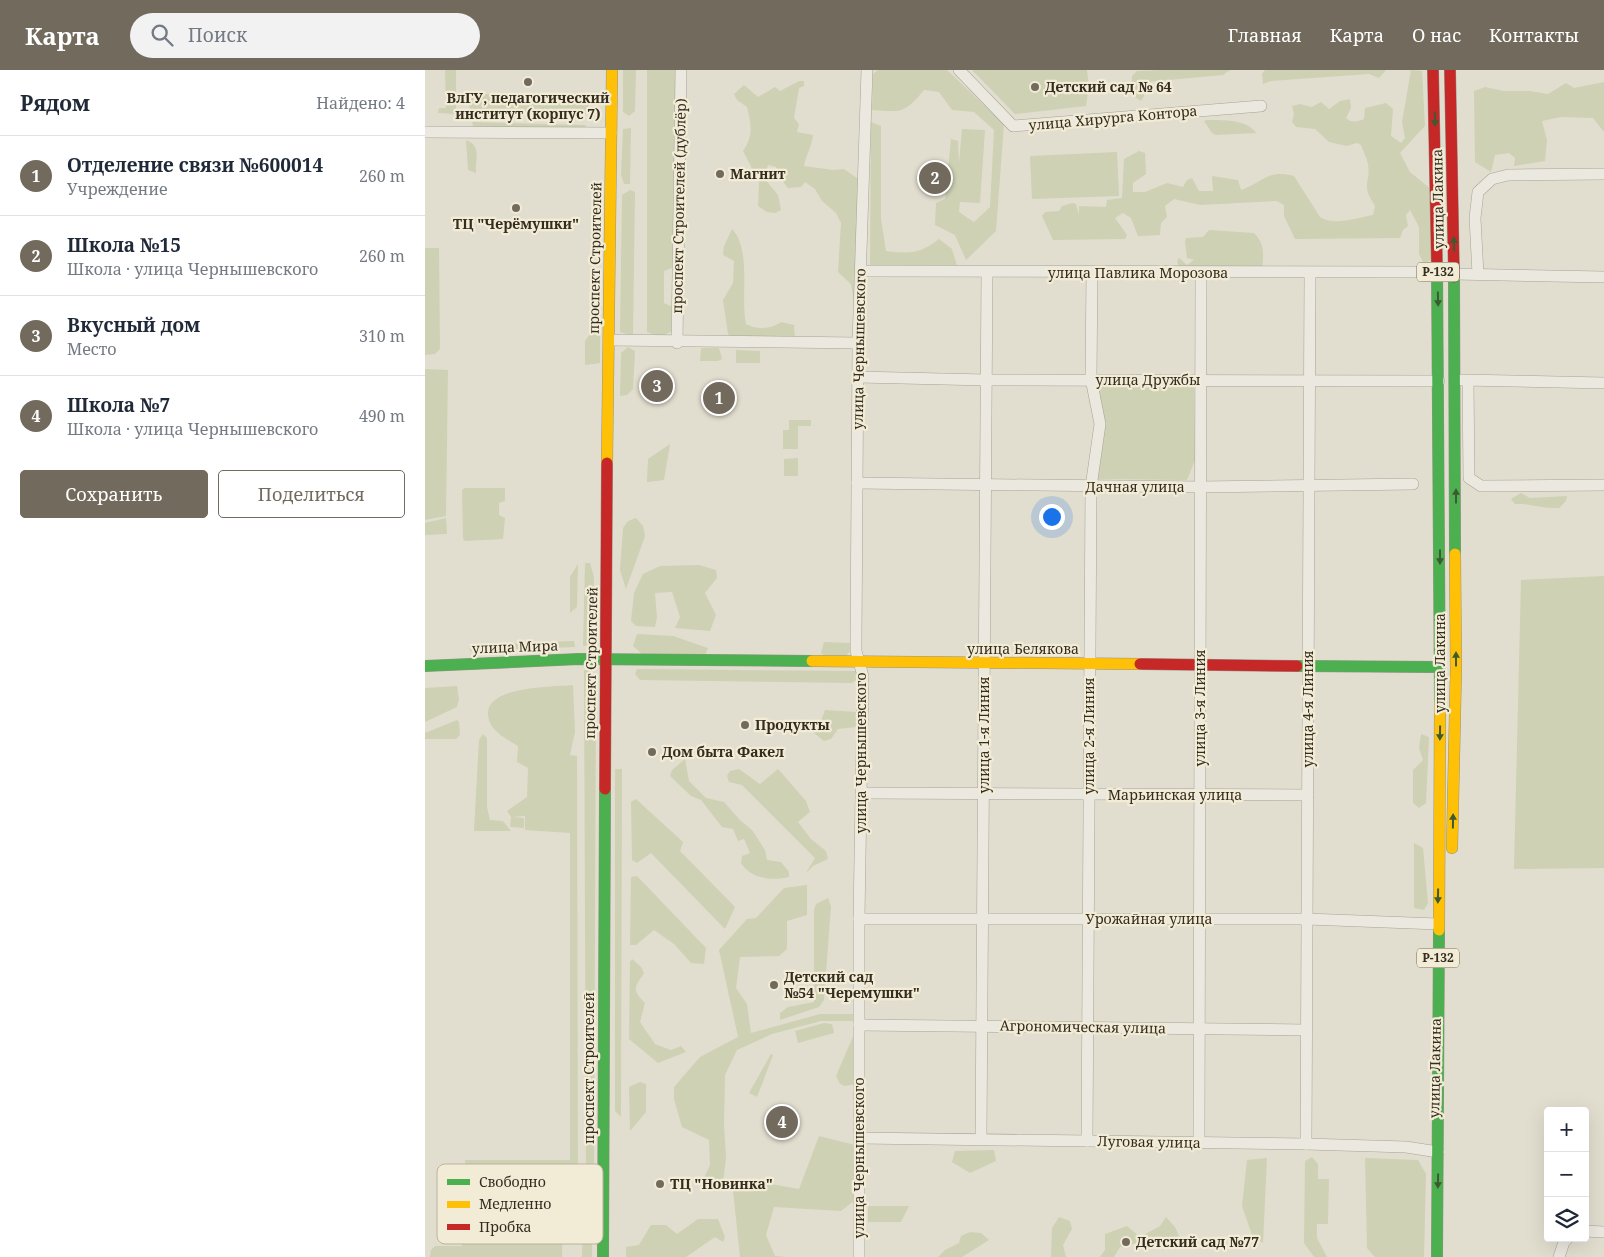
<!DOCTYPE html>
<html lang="ru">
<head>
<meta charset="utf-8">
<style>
  :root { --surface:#fff; --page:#f2f2f3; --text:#1f2937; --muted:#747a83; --line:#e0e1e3; --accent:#726a5d }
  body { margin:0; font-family:"Noto Serif",serif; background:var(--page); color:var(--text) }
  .controls { position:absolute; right:15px; bottom:15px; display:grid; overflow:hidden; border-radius:5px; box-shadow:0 5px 20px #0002 }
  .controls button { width:45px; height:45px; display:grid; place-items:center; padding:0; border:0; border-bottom:1px solid var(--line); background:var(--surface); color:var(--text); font:25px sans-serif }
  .you { position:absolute; left:626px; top:446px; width:18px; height:18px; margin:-12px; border:4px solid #fff; border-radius:50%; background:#1a73e8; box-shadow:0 0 0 8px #1a73e833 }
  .badge { display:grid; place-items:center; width:32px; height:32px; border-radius:50%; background:var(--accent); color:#fff; font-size:16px; font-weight:700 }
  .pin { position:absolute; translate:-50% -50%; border:2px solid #fff; box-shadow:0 1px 5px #0006 }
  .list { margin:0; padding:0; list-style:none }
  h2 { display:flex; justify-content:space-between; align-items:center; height:65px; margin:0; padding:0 20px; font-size:21px }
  h2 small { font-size:16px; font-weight:400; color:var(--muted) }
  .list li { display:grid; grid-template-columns:32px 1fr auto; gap:15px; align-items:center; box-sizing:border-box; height:80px; padding:0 20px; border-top:1px solid var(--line) }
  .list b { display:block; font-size:19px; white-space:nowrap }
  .list p { margin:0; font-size:16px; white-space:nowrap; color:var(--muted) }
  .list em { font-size:16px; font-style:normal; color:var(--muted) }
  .actions { display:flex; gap:10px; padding:15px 20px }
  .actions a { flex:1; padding:11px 0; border:1px solid var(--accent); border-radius:5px; text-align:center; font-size:18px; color:var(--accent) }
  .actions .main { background:var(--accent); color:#fff }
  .icon { flex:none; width:28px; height:28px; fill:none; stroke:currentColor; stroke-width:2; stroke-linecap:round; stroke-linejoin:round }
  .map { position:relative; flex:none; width:1179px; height:1187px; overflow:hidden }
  header { display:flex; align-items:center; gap:30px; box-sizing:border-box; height:70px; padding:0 25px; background:var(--accent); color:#fff }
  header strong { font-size:24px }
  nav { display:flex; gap:28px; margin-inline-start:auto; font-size:18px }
  .search { width:350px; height:45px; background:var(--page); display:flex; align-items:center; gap:12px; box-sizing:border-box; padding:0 18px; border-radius:28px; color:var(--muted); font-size:19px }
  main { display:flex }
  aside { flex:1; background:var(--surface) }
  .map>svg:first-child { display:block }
  .green { fill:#ced1b3 }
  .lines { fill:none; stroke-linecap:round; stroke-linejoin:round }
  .street-casing { stroke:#a7a397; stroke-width:12 }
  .fast-casing { stroke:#979288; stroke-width:12 }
  .slow-casing { stroke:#979288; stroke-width:12 }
  .jam-casing { stroke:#979288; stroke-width:12 }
  .street { stroke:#eae8df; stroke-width:11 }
  .fast { stroke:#4caf50; stroke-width:11 }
  .slow { stroke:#ffc107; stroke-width:11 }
  .jam { stroke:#c62828; stroke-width:11 }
  .oneway { fill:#3d5a31 }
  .poi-dot { fill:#726a5d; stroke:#f2ecd6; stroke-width:2 }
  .labels { text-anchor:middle; stroke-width:4.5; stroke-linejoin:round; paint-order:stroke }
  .shield { fill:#f2ecd6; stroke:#6e6657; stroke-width:1 }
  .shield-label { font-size:12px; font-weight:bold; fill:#352c20 }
  .poi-label { font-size:14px; font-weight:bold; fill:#352c20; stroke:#f2ecd6; text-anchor:start }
  .street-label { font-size:14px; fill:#352c20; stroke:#f2ecd6 }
  .key { fill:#f2ecd6; stroke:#b9b29f; stroke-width:1 }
  .key-label { font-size:14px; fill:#352c20 }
</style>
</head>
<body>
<header>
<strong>Карта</strong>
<div class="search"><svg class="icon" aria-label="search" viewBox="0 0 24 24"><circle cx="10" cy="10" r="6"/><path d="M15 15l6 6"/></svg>Поиск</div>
<nav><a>Главная</a><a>Карта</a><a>О нас</a><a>Контакты</a></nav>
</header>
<main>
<aside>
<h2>Рядом<small>Найдено: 4</small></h2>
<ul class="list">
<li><span class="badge">1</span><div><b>Отделение связи №600014</b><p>Учреждение</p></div><em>260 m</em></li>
<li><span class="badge">2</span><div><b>Школа №15</b><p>Школа · улица Чернышевского</p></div><em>260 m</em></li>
<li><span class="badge">3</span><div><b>Вкусный дом</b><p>Место</p></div><em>310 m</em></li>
<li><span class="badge">4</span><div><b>Школа №7</b><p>Школа · улица Чернышевского</p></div><em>490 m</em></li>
</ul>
<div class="actions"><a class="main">Сохранить</a><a>Поделиться</a></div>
</aside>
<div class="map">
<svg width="1179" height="1187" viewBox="0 0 1179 1187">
  <rect width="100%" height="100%" fill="#e2decf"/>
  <g class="green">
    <path d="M20,0H31V44L13,43L14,38H21Z"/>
    <path d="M198,0H211L210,41L204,46L198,42Z"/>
    <path d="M222,0H251L247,198L239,201V233L246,236L247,261L236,267L222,262Z"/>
    <path d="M453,0H522L579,54L571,161L541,190L530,165L510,155L511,133L520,129L526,69L533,71L534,93L537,59L560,60L555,133L535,132L534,142L549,152L565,137L569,60L549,42L527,40L514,22L499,20C479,44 477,42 447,40L448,4Z"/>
    <path d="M547,0H662L664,16L661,36L590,44Z"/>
    <path d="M739,0H805L798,5L722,12L718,17L719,26L716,31L706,24L707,6L712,1Z"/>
    <path d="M840,0H961L954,8L944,4L846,11L838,14L837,4Z"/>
    <path d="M986,0L997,1L1000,56L975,83L985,102L1007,120L1006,190L999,194L994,184V157L985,140L981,145L983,156L978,160L975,168L870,169L859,146V135L852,131L775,135L749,129L740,136L742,147L736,153L735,165L713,166L706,148L698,143L690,148L702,165L700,169L628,170L617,146L620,142L634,141L637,136L647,133L651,134L654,145V136L681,137L682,130L697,128L699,89L714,81L720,83L721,104L708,113V122H720L742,113L758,117L762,110L767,108L774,121H788L787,106L813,110L816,120C839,112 842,99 869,106L895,147C909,156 932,148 948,145L950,136C935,113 946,114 943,94C942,88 938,81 936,75L932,73L922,76L904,72L890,59L871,57L867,52L869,44L867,36L875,34L887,37L896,32L904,39L915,31L925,29L926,38L921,48C926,53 933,52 939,49L940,38L961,33L968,39L966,66L976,73L980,68L977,52Z"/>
    <path d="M374,11H379V16L374,18L369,48L374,54L372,62L388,65C387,76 381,85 379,96L408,100L419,99L436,111L432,250L426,214L413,202L416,153L411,143L397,131L390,119L380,112L376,117L363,118L359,113L351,97L343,95L339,108L353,125L356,140L350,143L342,142L333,136L334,112L318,81C329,65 326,55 322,37L312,30L309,24L319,15L333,27L350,17L355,21Z"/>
    <path d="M1179,12V62L1168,48L1136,47L1117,51L1122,70L1120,91L1089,96L1090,88L1084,83L1070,85L1066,102L1050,92L1049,21L1060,17L1079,21H1105L1123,24L1141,13L1149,18Z"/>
    <path d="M42,24L160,25L164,31L162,44L46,41L41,29Z"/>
    <path d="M782,50C797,50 822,49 831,63L791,65L787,63L779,51Z"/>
    <path d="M47,52L161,55L157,62L49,59Z"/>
    <path d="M446,52L456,56V149L461,181C484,184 495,184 514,169L527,179L532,196H445Z"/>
    <path d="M206,58L205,114H199L196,105L198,59Z"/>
    <path d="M41,70C57,76 50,89 51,103L43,100Z"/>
    <path d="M692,82L694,126L607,129L605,86Z"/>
    <path d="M205,120L210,122L208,266L195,262L197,125Z"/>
    <path d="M307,159C327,180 315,227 321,254C331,260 347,259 356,252L369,255L370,269L307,268L303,264L298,230L308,213L309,191L298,185L299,176Z"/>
    <path d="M784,160L829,163C841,175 838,186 837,202L755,201L752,191L754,188L762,195L769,190L762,188L760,172L761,168L778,167Z"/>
    <path d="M0,178H14L15,279L10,284L0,285Z"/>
    <path d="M175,250V293L160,295V271Z"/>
    <path d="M203,277L210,281L208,319L202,325L195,326L196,283Z"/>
    <path d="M276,278H294L297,289L293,291H275Z"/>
    <path d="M311,280L335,281V293H311Z"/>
    <path d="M0,299L23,300L21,446L0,450Z"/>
    <path d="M669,311L764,312L769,317L770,390L762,410L671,409Z"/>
    <path d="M364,350H386V356H373V379H358V360H364Z"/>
    <path d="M245,374L239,410L222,412L223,389Z"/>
    <path d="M373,388V406H359V389Z"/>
    <path d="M40,418H80V431L74,433V445L80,448L78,469L40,471L38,469L37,420Z"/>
    <path d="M1096,423L1105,428L1142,426L1141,431L1134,438C1118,439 1105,433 1090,434L1086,429Z"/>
    <path d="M21,448L22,464L0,465V453Z"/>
    <path d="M211,448L218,456L220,466L201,519L195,500L198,458L203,451Z"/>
    <path d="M160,493H165L169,507L167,567L163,575L158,576Z"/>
    <path d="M153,494L152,537L145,543V507Z"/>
    <path d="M274,495L291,500L292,508L280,523L291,545L285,561L250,558L255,547L247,522L230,523L232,547L230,557L211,556L206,551L209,523L218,504L235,496Z"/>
    <path d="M1179,506V798L1089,799L1096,510Z"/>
    <path d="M212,564L248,566L283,578L280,585H218L208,576Z"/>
    <path d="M149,571L150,577L45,581L44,575Z"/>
    <path d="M399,572L426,573V580L421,586H400L396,583Z"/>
    <path d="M212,599L432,601L435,608L427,613L215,610L210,604Z"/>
    <path d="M159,600H164L169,605L171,611H161L169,612L171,616L169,1102H161Z"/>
    <path d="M148,615L150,662L145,685L152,686L153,1136L138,1143L137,1187H5L6,1180L10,1176H37L38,1166L44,1155L61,1151L55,1150L44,1142V1118L63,1141V1133L41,1103L40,1090H145V763L100,760V746L87,747L99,748V758L85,757L86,747L82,741L102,727L103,698L92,692L93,676C80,668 63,660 63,643C63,616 128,617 148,615Z"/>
    <path d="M32,616L34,629L32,637L0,652V618Z"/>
    <path d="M400,640L432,642L434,647L431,657L413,659L406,669L399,671L389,663L388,658L396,651Z"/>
    <path d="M32,650L34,652L35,665L31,669H0V663Z"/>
    <path d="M58,664L62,668V737L65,750L78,751L86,761H49L54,670Z"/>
    <path d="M996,664L1004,667L1001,733L994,738L988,733V700L998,690L994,678Z"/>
    <path d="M260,689L264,711L281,728L299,732L316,751L327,760L340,780L342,790L356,792L364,802V807C347,811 326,809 316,793L317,786L325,783L319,769L313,771L308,759L297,757L276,730L266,726L245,706L247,700Z"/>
    <path d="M190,699H197L196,1047L190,1041Z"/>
    <path d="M314,699L335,714L353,699L381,731L385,742L373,752L386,769L401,781L403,789L388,796L381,803L390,788L317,715L304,712L302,706L305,701Z"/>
    <path d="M211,729L258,772L255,781L310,837L300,859L226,783L212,793L207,790L206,732Z"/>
    <path d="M989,773L998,778L1003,833L999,840L989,838Z"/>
    <path d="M212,806L281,878L279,894L266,893L249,874L229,860L211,875H205L206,807Z"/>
    <path d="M382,815V845L362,851V879L354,886L315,887L311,918L322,934L326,963L395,944H429V951H396L347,964L312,980L300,1005L299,1054L301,1088L298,1112L281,1116L279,1108L285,1095L284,1070L257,1057L249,1029V1017L275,987L313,967L294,880L322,849L331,848L359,818Z"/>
    <path d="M403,828L406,836L399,930L394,937L355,950V943L363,937L389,932V840L391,834Z"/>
    <path d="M207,889L216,897L219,903C209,918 207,920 220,933L215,952L230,974L246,980L256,976L261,982L233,993L204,969L205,892Z"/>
    <path d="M399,953L407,954L409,963L373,973L370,961Z"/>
    <path d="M429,964L430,1014L420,1016L415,1014L411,1006Z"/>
    <path d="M346,984L348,985L332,1027L324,1023Z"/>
    <path d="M215,1012L221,1014V1042L205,1061L204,1017Z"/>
    <path d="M394,1066L430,1075V1130L416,1141L349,1137L341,1165L350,1186L363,1187H315L308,1121L317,1109L374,1119Z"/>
    <path d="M569,1080L571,1091L545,1103L527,1092L530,1081Z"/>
    <path d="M887,1087L893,1094V1109H904L903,1154H892V1168L902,1187H889L879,1173L880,1091Z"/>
    <path d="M842,1088L838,1173L827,1165L817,1136L822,1090Z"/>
    <path d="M940,1088L993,1090L1001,1104L999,1187H950L942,1178Z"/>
    <path d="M443,1136H484L476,1152H443Z"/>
    <path d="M162,1145L167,1149V1187H157L158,1152Z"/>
    <path d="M634,1147L645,1151L647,1159L638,1175L641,1187H626L627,1158Z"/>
    <path d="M741,1147L750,1157L757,1173L745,1178C728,1169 713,1172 695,1177L689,1187H675L680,1180V1164L702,1156L715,1167L735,1156Z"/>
    <path d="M273,1149H293L300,1167L298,1172L290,1167L261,1187H201V1177L214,1175L226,1155H241L252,1164Z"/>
    <path d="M545,1162L556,1163L564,1170L537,1187H513L520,1180L534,1173L536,1166Z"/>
  </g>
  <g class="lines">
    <g class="street-casing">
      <g id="street">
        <path d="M534,0L588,56L836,36"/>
        <path d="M0,62L186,63"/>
        <path d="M436,201L990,202"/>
        <path d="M1029,204L1179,207"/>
        <path d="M1053,204L1050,148L1053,122L1067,109L1083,105L1179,104"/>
        <path d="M184,270L433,273"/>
        <path d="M252,273L256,0"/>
        <path d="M433,307L561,310L1014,311"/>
        <path d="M1036,310L1179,313"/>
        <path d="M1043,311L1044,408L1056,416L1179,415"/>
        <path d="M432,413L775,417L988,414"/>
        <path d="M438,723L883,725"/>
        <path d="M434,849H882L1013,854"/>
        <path d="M434,955L881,960"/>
        <path d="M435,1068L881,1074L981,1077L1013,1082"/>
        <path d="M556,1069L562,202"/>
        <path d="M662,1071L666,417L675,354L666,309L667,202"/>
        <path d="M774,1072L776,203"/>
        <path d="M881,1074L885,204"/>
        <path d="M1160,1161L1179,1162"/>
        <path d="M434,1187V849L438,606L431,581V570L433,273L442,0"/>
        <path d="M1134,1187L1139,1172L1143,1168"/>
      </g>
    </g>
    <g class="fast-casing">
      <g id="fast">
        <path d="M1012,197L1015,633"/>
        <path d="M1029,207L1030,484"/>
        <path d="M0,596L154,589L387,591"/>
        <path d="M872,596L1015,597"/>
        <path d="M178,1187L180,719"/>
        <path d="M1012,1187L1014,860"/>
      </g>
    </g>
    <g class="slow-casing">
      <g id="slow">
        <path d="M182,393L187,0"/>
        <path d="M387,591L715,594"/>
        <path d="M1027,778L1031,598L1030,484"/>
        <path d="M1014,860L1015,633"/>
      </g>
    </g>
    <g class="jam-casing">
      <g id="jam">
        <path d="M1008,0L1012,197"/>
        <path d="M1025,0L1029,207"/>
        <path d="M715,594L872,596"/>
        <path d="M180,719L182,393"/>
      </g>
    </g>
    <use href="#street" class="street"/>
    <use href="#fast" class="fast"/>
    <use href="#slow" class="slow"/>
    <use href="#jam" class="jam"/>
  </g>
  <defs><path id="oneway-solid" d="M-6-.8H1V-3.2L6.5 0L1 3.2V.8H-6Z" transform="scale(1.25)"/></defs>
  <g class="oneway">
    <use href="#oneway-solid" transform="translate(1010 49) rotate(89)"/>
    <use href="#oneway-solid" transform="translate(1029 174) rotate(-91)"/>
    <use href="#oneway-solid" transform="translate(1013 229) rotate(89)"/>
    <use href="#oneway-solid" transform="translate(1031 426) rotate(-90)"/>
    <use href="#oneway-solid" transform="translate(1015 487) rotate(90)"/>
    <use href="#oneway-solid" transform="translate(1031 589) rotate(-90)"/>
    <use href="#oneway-solid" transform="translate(1015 663) rotate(91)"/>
    <use href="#oneway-solid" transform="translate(1028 751) rotate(-89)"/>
    <use href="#oneway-solid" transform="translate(1013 826) rotate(91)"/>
    <use href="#oneway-solid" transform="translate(1013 1111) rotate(91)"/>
  </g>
  <g class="poi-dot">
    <circle cx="103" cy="12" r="5"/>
    <circle cx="610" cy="17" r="5"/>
    <circle cx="295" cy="104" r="5"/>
    <circle cx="91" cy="138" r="5"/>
    <circle cx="320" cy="655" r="5"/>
    <circle cx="227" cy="682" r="5"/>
    <circle cx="349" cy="915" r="5"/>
    <circle cx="235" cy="1114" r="5"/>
    <circle cx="701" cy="1172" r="5"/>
  </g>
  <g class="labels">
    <g class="shield">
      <rect x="992" y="192.5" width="42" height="19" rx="4"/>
      <rect x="992" y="878.5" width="42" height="19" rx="4"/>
    </g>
    <g class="shield-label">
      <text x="1013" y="206">Р-132</text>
      <text x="1013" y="892">Р-132</text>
    </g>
    <g class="poi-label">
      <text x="620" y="22">Детский сад № 64</text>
      <text x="103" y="33" text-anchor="middle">ВлГУ, педагогический<tspan x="103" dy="16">институт (корпус 7)</tspan></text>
      <text x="305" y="109">Магнит</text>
      <text x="91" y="159" text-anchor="middle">ТЦ "Черёмушки"</text>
      <text x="330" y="660">Продукты</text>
      <text x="237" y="687">Дом быта Факел</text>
      <text x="359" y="912">Детский сад<tspan x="359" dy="16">№54 "Черемушки"</tspan></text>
      <text x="245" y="1119">ТЦ "Новинка"</text>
      <text x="711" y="1177">Детский сад №77</text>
    </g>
    <g class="street-label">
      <text transform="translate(688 48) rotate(-5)" y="5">улица Хирурга Контора</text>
      <text transform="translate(1013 129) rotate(-91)" y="5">улица Лакина</text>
      <text transform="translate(254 136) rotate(-89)" y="5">проспект Строителей (дублёр)</text>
      <text transform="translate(170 188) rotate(-89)" y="5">проспект Строителей</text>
      <text x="713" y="208">улица Павлика Морозова</text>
      <text transform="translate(434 279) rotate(-89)" y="5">улица Чернышевского</text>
      <text x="723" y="315">улица Дружбы</text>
      <text x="710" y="422">Дачная улица</text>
      <text transform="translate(90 577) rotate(-2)" y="5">улица Мира</text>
      <text x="598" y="584">улица Белякова</text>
      <text transform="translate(166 593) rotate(-89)" y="5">проспект Строителей</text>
      <text transform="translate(1015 593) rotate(-90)" y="5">улица Лакина</text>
      <text transform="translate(775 638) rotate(-90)" y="5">улица 3-я Линия</text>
      <text transform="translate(883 639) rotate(-90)" y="5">улица 4-я Линия</text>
      <text transform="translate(559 665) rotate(-90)" y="5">улица 1-я Линия</text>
      <text transform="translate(664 666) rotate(-90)" y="5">улица 2-я Линия</text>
      <text transform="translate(436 683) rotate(-90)" y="5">улица Чернышевского</text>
      <text x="750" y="730">Марьинская улица</text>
      <text x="724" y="854">Урожайная улица</text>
      <text transform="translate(658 957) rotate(1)" y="5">Агрономическая улица</text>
      <text transform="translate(164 998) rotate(-90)" y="5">проспект Строителей</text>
      <text transform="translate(1010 998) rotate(-89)" y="5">улица Лакина</text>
      <text transform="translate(724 1072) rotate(1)" y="5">Луговая улица</text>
      <text transform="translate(434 1088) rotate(-90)" y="5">улица Чернышевского</text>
    </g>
  </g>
  <rect x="12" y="1094" width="166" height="80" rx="8" class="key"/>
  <rect x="22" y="1109" width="23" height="6" fill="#4caf50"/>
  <rect x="22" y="1131" width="23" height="7" fill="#ffc107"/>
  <rect x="22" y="1154" width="23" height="6" fill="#c62828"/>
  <g class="key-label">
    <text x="54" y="1117">Свободно</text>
    <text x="54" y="1139">Медленно</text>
    <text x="54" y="1162">Пробка</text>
  </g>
</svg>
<div class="controls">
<button>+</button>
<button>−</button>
<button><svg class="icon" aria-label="layers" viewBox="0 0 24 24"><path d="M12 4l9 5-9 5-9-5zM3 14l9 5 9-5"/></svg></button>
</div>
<div class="you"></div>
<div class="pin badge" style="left:294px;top:328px">1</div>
<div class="pin badge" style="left:510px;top:108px">2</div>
<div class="pin badge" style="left:232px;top:316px">3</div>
<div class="pin badge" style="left:357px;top:1052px">4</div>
</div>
</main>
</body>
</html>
